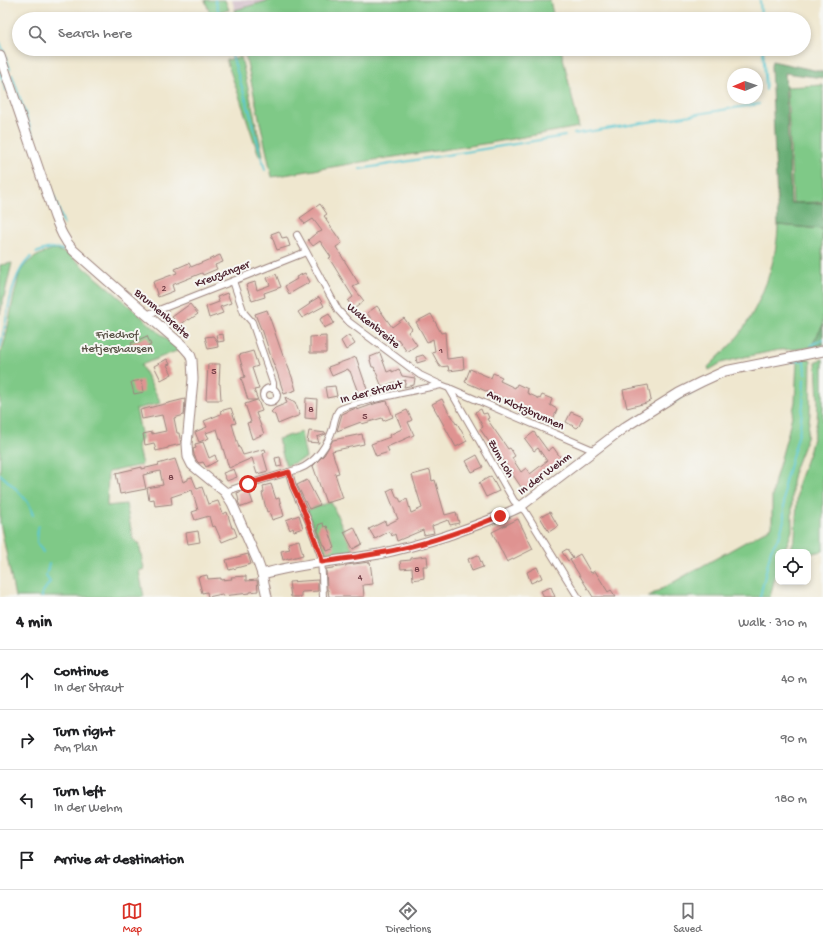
<!DOCTYPE html>
<html lang="en">
<head>
<meta charset="utf-8">
<style>
  :root { --surface:#fff; --page:#f6f6f6; --text:#202124; --muted:#757577; --line:#e0e0e0; --accent:#d93025 }
  body { margin:0; font-family:"Gochi Hand",sans-serif; background:var(--page); color:var(--text) }
  .controls { position:absolute; right:12px; bottom:12px; display:grid; overflow:hidden; border-radius:8px; box-shadow:0 2px 6px #0003 }
  .controls button { width:36px; height:36px; display:grid; place-items:center; padding:0; border:0; border-bottom:1px solid var(--line); background:var(--surface); color:var(--text); font:20px sans-serif }
  .compass { position:absolute; left:727px; top:68px; width:36px; height:36px; border-radius:50%; background:var(--surface); box-shadow:0 2px 6px #0003; rotate:268deg }
  .stop { position:absolute; width:12px; height:12px; margin:-9px; border:3px solid #d93025; border-radius:50%; background:#fff }
  .stop.end { background:#d93025; border-color:#fff; box-shadow:0 1px 4px #0008 }
  .list { margin:0; padding:0; list-style:none }
  h2 { display:flex; justify-content:space-between; align-items:center; height:52px; margin:0; padding:0 16px; font-size:17px }
  h2 small { font-size:13px; font-weight:400; color:var(--muted) }
  .list li { display:grid; grid-template-columns:26px 1fr auto; gap:12px; align-items:center; box-sizing:border-box; height:60px; padding:0 16px; border-top:1px solid var(--line) }
  .list b { display:block; font-size:15px; white-space:nowrap }
  .list p { margin:0; font-size:13px; white-space:nowrap; color:var(--muted) }
  .list em { font-size:13px; font-style:normal; color:var(--muted) }
  .icon { flex:none; width:22px; height:22px; fill:none; stroke:currentColor; stroke-width:2; stroke-linecap:round; stroke-linejoin:round }
  .map { position:relative; flex:none; width:823px; height:597px; overflow:hidden }
  .search { position:absolute; background:var(--surface); box-shadow:0 2px 6px #0003; left:12px; right:12px; top:12px; height:44px; display:flex; align-items:center; gap:10px; box-sizing:border-box; padding:0 14px; border-radius:22px; color:var(--muted); font-size:15px }
  .sheet { height:292px; background:var(--surface) }
  nav { display:flex; justify-content:space-around; align-items:center; box-sizing:border-box; height:56px; border-top:1px solid var(--line); background:var(--surface); font-size:11px; color:var(--muted) }
  nav a { display:grid; justify-items:center; gap:2px }
  nav .on { color:var(--accent) }
  .map>svg:first-child { display:block }
  .industrial { fill:#d2bdc7 }
  .green { fill:#7fc987; stroke:#647459 }
  .forest { fill:#67ad74; stroke:#586650 }
  .lines { fill:none; stroke-linecap:round; stroke-linejoin:round }
  .stream { stroke:#5cc8d2; stroke-width:2 }
  .building { fill:#df9391 }
  .street-casing { stroke:#9c837d; stroke-width:8 }
  .secondary-casing { stroke:#9c837d; stroke-width:11 }
  .street { stroke:#fff; stroke-width:6 }
  .secondary { stroke:#fff; stroke-width:9 }
  .route { stroke:#d93025; stroke-width:5 }
  .labels { text-anchor:middle; stroke-width:4; stroke-linejoin:round; paint-order:stroke }
  .number-label { font-size:10px; fill:#6f3c44 }
  .street-label { font-size:12px; fill:#4a1f2b; stroke:#f6f6f2 }
  .park-label { font-size:12px; fill:#5a5247; stroke:#f6f6f2 }
</style>
</head>
<body>
<div class="map">
<svg width="823" height="597" viewBox="0 0 823 597">
  <rect width="100%" height="100%" fill="#f6f6f2"/>
  <filter id="ink" filterUnits="userSpaceOnUse"><feTurbulence type="fractalNoise" baseFrequency=".025" numOctaves="2"/><feDisplacementMap in="SourceGraphic" scale="8" xChannelSelector="R" yChannelSelector="G"/><feConvolveMatrix kernelMatrix="1 2 1 2 8 2 1 2 1" color-interpolation-filters="sRGB"/></filter>
  <filter id="wash" filterUnits="userSpaceOnUse"><feTurbulence type="fractalNoise" baseFrequency=".012" numOctaves="4" result="noise"/><feDisplacementMap in="SourceGraphic" scale="16" xChannelSelector="R" yChannelSelector="G"/><feGaussianBlur stdDeviation="0.9" result="paint"/><feColorMatrix in="noise" values="0 0 0 0 0 0 0 0 0 0 0 0 0 0 0 0 0 1.4 0 .05"/><feComposite in="paint" operator="in"/></filter>
  <g filter="url(#wash)">
    <rect width="100%" height="100%" fill="#efe7cf"/>
    <path class="industrial" d="M232,0H271L235,10Z"/>
    <g class="green">
      <path d="M205,0H225L229,10L210,14Z"/>
      <path d="M271,0H550L554,19H237L235,10Z"/>
      <path d="M244,49H561L579,127L490,143L380,159L272,177Z"/>
      <path d="M241,57L263,155L259,156L239,96L226,60Z"/>
      <path d="M823,85V202L793,203L787,87Z"/>
      <path d="M778,225L822,229L823,325L811,347L798,349L779,350L744,357L721,363L709,370L708,367C717,358 726,350 734,341C755,316 771,277 776,246C777,239 778,232 778,225Z"/>
      <path d="M53,249L68,254L110,289L179,350L141,365L161,403L136,409L142,438L137,445L142,465L108,472L107,502V506L126,504L133,539L139,544L144,569L139,571L144,597H15L0,522V354C9,334 10,306 17,284C18,279 19,273 22,269C29,259 42,253 53,249Z"/>
      <path d="M12,263L0,314V265Z"/>
      <path d="M807,358L811,361L810,414L807,437L795,468L792,483V531L788,542L783,552H778V566L770,597H647L772,527V497L775,480L788,433L795,402L797,360Z"/>
      <path d="M823,359V551L808,554V552H790L795,537L798,483L810,450L817,421L818,401L816,361Z"/>
      <path d="M301,432L306,458L286,466L278,439Z"/>
      <path d="M331,502L354,552L328,556L323,551L307,510Z"/>
    </g>
    <g class="forest">
      <path d="M772,61L823,72V78L785,73L791,203H823V241L822,229L778,225L771,66Z"/>
      <path d="M823,325V345L811,347Z"/>
    </g>
    <g class="lines">
      <g class="stream">
        <path d="M215,0L221,19"/>
        <path d="M760,0L761,19"/>
        <path d="M0,42L10,69"/>
        <path d="M230,49L250,113L265,170"/>
        <path d="M763,49L766,90"/>
        <path d="M0,72L6,90"/>
        <path d="M12,75L34,139"/>
        <path d="M574,134L759,104"/>
        <path d="M36,144L64,225"/>
        <path d="M360,169L565,136"/>
        <path d="M36,253C47,248 52,247 63,250"/>
        <path d="M811,345L823,339"/>
        <path d="M0,347C8,321 9,274 31,257"/>
        <path d="M790,362L804,360L805,374"/>
        <path d="M689,394L711,382"/>
        <path d="M667,406L683,397"/>
        <path d="M0,474C9,482 25,496 30,506C32,509 31,512 33,515"/>
        <path d="M38,526L37,542L43,552"/>
        <path d="M42,597V593L50,582L46,576L49,564"/>
        <path d="M760,597L771,550L780,535L784,520V485L799,433L803,405L804,379"/>
      </g>
    </g>
    <g id="blocks">
      <g class="building">
        <path d="M320,204L327,214L324,216L327,220H326L342,243L336,247L359,284L353,287L364,301L354,309L348,301L353,297L329,258L331,257L320,241L313,246L308,240L315,234L322,231L313,219L305,224L300,218Z"/>
        <path d="M279,231L282,238L287,237L290,246L277,250L271,234Z"/>
        <path d="M220,255L223,262L215,265L217,269L203,275L202,273L172,285L174,291L158,297L153,282L177,273L175,269L189,263L191,267Z"/>
        <path d="M305,273L310,282L289,294L285,286L297,279L296,277Z"/>
        <path d="M276,274L281,287L264,293L265,297L252,301L246,285L255,282L257,290L270,285L267,278Z"/>
        <path d="M227,293L231,303L220,307L223,313L209,318L206,307L219,302L217,297Z"/>
        <path d="M319,297L324,306L302,318L298,312L310,304L309,303Z"/>
        <path d="M190,304L198,314L189,320L188,319L179,326L172,317Z"/>
        <path d="M377,306L392,327L404,318L412,329L408,332L417,345L407,352L398,339L393,343L380,325L377,327L367,313Z"/>
        <path d="M267,310L283,356H284L292,377L296,390L284,394L277,372L272,360L262,329H261L255,314Z"/>
        <path d="M329,314L334,323L324,328L320,319Z"/>
        <path d="M431,314L441,333L445,332L447,359L463,357L464,369L449,371L448,366L440,367L432,352L435,351L433,339L427,342L416,322Z"/>
        <path d="M223,334L224,341L218,342L216,335Z"/>
        <path d="M349,335L355,344L346,350L341,341Z"/>
        <path d="M147,336L151,345L135,352L131,343Z"/>
        <path d="M213,336L217,341L218,347L208,349L205,337Z"/>
        <path d="M326,336V353H310V337Z"/>
        <path d="M253,351L258,366L252,368L259,389L254,390L262,411L256,413L264,434L252,439L247,423L251,422L245,404L257,400H248L241,378L245,377L239,355Z"/>
        <path d="M380,353L387,372L392,370V372L399,369L402,376L415,378L414,385L404,387L406,380L395,384V382L382,387L374,367H372L370,360H371L370,357Z"/>
        <path d="M423,355L427,360L417,363L416,357Z"/>
        <path d="M356,357L368,392L359,395L350,371H349L348,369L332,376L328,367Z"/>
        <path d="M167,359L170,364L167,365L172,374L161,380L154,366Z"/>
        <path d="M208,364H220L219,384H220L221,400H206Z"/>
        <path d="M470,369L491,378L493,373L502,377L500,381L515,388L517,384L528,389L527,393L540,399L542,395L552,399L550,405L557,409L553,420L465,382Z"/>
        <path d="M142,380L144,392L134,394L131,382Z"/>
        <path d="M648,385L651,400L646,403L627,408L623,390Z"/>
        <path d="M335,386L337,396L327,398L325,387Z"/>
        <path d="M285,397L295,402L300,415L278,424L275,415L271,412L275,408L287,403Z"/>
        <path d="M306,398L317,399L316,419L305,418Z"/>
        <path d="M185,399L184,415L174,418L177,433H179L181,444L168,447V448L156,451L154,443L145,445L143,434L152,432V434L166,431L162,415L142,419L140,410Z"/>
        <path d="M442,399L450,415L451,414L456,424L457,423L467,441L456,447L432,404Z"/>
        <path d="M387,401L393,417L383,421L382,418L362,424L361,422L337,431L342,414L356,408L357,410L377,403Z"/>
        <path d="M231,408L236,423L232,424L239,448H240L243,455L265,449L266,452L263,454L268,471L257,474L252,458L229,468L217,429L206,433L209,438L199,442L195,432L207,427L204,421L221,414L220,411Z"/>
        <path d="M481,409L483,414L487,413L489,418L487,419L508,449L510,448L515,456L512,458L521,472L526,468L530,474L547,461L538,448L534,451L525,439L534,432L548,451L553,447L563,461L553,468L552,467L535,481V482L523,490L495,448L494,449L480,429L483,427L475,412Z"/>
        <path d="M407,410L412,420L408,422L414,435L387,447L389,452L376,456L371,444L390,437L389,435L402,429L396,415Z"/>
        <path d="M571,412L583,417L579,426L577,428L566,422Z"/>
        <path d="M309,431L326,433V434L317,437L319,443L307,442Z"/>
        <path d="M362,434L364,444L332,451L339,473L335,474L343,498L326,503L313,466L324,455L333,440Z"/>
        <path d="M203,442L209,458L215,455L217,461L206,467L203,462L199,463L197,461L194,455L193,449L196,448L195,444Z"/>
        <path d="M477,455L483,467L472,472L466,461Z"/>
        <path d="M280,457L282,466L277,467L275,458Z"/>
        <path d="M175,459L183,482L188,480V478L192,477L197,489L202,487L208,504L218,501L223,514L227,512L232,528H234L237,536L222,542L215,526L212,527L209,516L195,520L192,512L198,510L192,490L171,497L172,504L155,506L154,499L149,500L147,488L163,485L160,471L143,475L146,489L120,494L116,473L142,467V469L159,465L158,464Z"/>
        <path d="M234,469L237,477L227,481L223,473Z"/>
        <path d="M430,470L432,481L435,480L445,515L456,512L459,523L450,525L448,520L432,526L434,533L424,535L423,530L397,541L395,534L392,536L390,531L375,539L369,529L385,521L386,525L398,519L387,491L393,488L397,498H399L401,502L407,499L411,513L422,508L412,475Z"/>
        <path d="M491,476L499,491L486,497L479,483Z"/>
        <path d="M307,480L320,505L309,509L297,485Z"/>
        <path d="M271,484L276,499L279,498L284,516L272,520L269,511L267,512L262,493L264,492L263,486Z"/>
        <path d="M248,489L253,503L242,507L240,506L238,501H239L237,493Z"/>
        <path d="M550,512L558,526L549,532L540,517Z"/>
        <path d="M299,515L303,528L294,531L293,528L290,530L286,520Z"/>
        <path d="M518,519L533,549L507,562L492,532Z"/>
        <path d="M323,523L324,527L327,526L335,548L327,551L325,545H324L317,529H319L318,525Z"/>
        <path d="M354,527L362,544L353,549L344,532Z"/>
        <path d="M198,531L200,542L188,544L186,533Z"/>
        <path d="M299,540L303,555L288,559V558L283,560L281,551L290,549L288,543Z"/>
        <path d="M567,549L573,558L568,561L562,552Z"/>
        <path d="M248,554L251,564L229,570L226,560Z"/>
        <path d="M580,554L591,573L595,571L608,592L611,590L616,597H593L570,560Z"/>
        <path d="M478,555L483,567L472,571L468,559Z"/>
        <path d="M427,556L428,566H423L424,578L413,580L412,568L401,569L400,561L411,560V558Z"/>
        <path d="M370,562L373,584L363,585L364,597H329L328,590H327L326,569L346,566V565Z"/>
        <path d="M537,567L542,578L531,583L527,572Z"/>
        <path d="M207,575L208,579L221,578V580L232,579L231,577L246,576V581L257,580L258,591L250,592V593L222,596V594L208,597L207,592L202,593L198,577Z"/>
        <path d="M318,580V591L302,592L301,593V597H291L289,582Z"/>
        <path d="M551,587L555,597H544L541,591Z"/>
      </g>
    </g>
  </g>
  <g filter="url(#ink)">
    <use href="#blocks" fill-opacity="0" stroke="#9c837d" stroke-width="1"/>
    <g class="lines">
      <g class="street-casing">
        <g id="street">
          <path d="M297,235L338,310L349,322L420,375L441,385L449,388L593,450"/>
          <path d="M233,281L244,313L252,322L273,383V389"/>
          <path d="M146,315L233,281L306,252"/>
          <path d="M449,388L514,501L525,511L578,597"/>
          <circle cx="270" cy="395" r="7"/>
          <path d="M289,472L293,487L308,520L321,556L323,597"/>
          <path d="M225,492L248,484L299,469C316,463 328,444 333,428C334,423 336,413 339,410C344,404 427,388 441,385"/>
        </g>
      </g>
      <g class="secondary-casing">
        <g id="secondary">
          <path d="M0,56L55,217C60,230 64,240 73,250L140,309L182,345L190,354L192,360L193,379L187,444L188,457L192,465L225,492L232,503L257,560L262,574L267,597"/>
          <path d="M262,574C300,563 340,561 379,554C402,549 424,543 446,536C471,527 496,519 520,507L625,427L679,393L701,382L725,371L823,351"/>
        </g>
      </g>
      <use href="#street" class="street"/>
      <use href="#secondary" class="secondary"/>
    </g>
  </g>
  <g class="lines" filter="url(#ink)">
    <path class="route" d="M248,484L289,472L293,487L302,506L321,556L322,562C341,559 360,557 380,553C421,546 461,532 500,516"/>
  </g>
  <g class="labels">
    <g class="number-label">
      <text x="164" y="291">2</text>
      <text x="441" y="353">1</text>
      <text x="214" y="374">5</text>
      <text x="311" y="412">8</text>
      <text x="365" y="419">5</text>
      <text x="171" y="480">8</text>
      <text x="417" y="572">8</text>
      <text x="360" y="580">4</text>
    </g>
    <g class="street-label">
      <text transform="translate(222 273) rotate(-21)" y="4">Kreuzanger</text>
      <text transform="translate(163 313) rotate(41)" y="4">Brunnenbreite</text>
      <text transform="translate(374 325) rotate(39)" y="4">Wakenbreite</text>
      <text transform="translate(371 391) rotate(-15)" y="4">In der Straut</text>
      <text transform="translate(526 409) rotate(24)" y="4">Am Klotzbrunnen</text>
      <text transform="translate(502 458) rotate(60)" y="4">Zum Loh</text>
      <text transform="translate(544 473) rotate(-37)" y="4">In der Wehm</text>
    </g>
    <g class="park-label">
      <text x="117" y="338">Friedhof<tspan x="117" dy="14">Hetjershausen</tspan></text>
    </g>
  </g>
</svg>
<div class="controls">
<button><svg class="icon" aria-label="locate" viewBox="0 0 24 24"><circle cx="12" cy="12" r="6"/><path d="M12 2v4M12 18v4M2 12h4M18 12h4"/></svg></button>
</div>
<svg class="compass" viewBox="-18 -18 36 36"><path d="M0-13l5 13h-10z" fill="#e53935"/><path d="M0 13l5-13h-10z" fill="#757577"/></svg>
<div class="stop" style="left:248px;top:484px"></div>
<div class="stop end" style="left:500px;top:516px"></div>
<div class="search"><svg class="icon" aria-label="search" viewBox="0 0 24 24"><circle cx="10" cy="10" r="6"/><path d="M15 15l6 6"/></svg>Search here</div>
</div>
<section class="sheet">
<h2>4 min<small>Walk · 310 m</small></h2>
<ul class="list">
<li><svg class="icon" aria-label="ahead" viewBox="0 0 24 24"><path d="M12 20V5M6 11l6-6 6 6"/></svg><div><b>Continue</b><p>In der Straut</p></div><em>40 m</em></li>
<li><svg class="icon" aria-label="right" viewBox="0 0 24 24"><path d="M7 20v-9h11M14 6l5 5-5 5"/></svg><div><b>Turn right</b><p>Am Plan</p></div><em>90 m</em></li>
<li><svg class="icon" aria-label="left" viewBox="0 0 24 24"><path d="M17 20v-9H6M10 6l-5 5 5 5"/></svg><div><b>Turn left</b><p>In der Wehm</p></div><em>180 m</em></li>
<li><svg class="icon" aria-label="arrive" viewBox="0 0 24 24"><path d="M6 21V4h12l-3 4 3 4H6"/></svg><div><b>Arrive at destination</b></div></li>
</ul>
</section>
<nav>
<a class="on"><svg class="icon" aria-label="map" viewBox="0 0 24 24"><path d="M3 6l6-2 6 2 6-2v14l-6 2-6-2-6 2zM9 4v14M15 6v14"/></svg>Map</a>
<a><svg class="icon" aria-label="directions" viewBox="0 0 24 24"><path d="M12 3l9 9-9 9-9-9zM9 14v-3h6M13 9l2 2-2 2"/></svg>Directions</a>
<a><svg class="icon" aria-label="saved" viewBox="0 0 24 24"><path d="M7 4h10v16l-5-4-5 4z"/></svg>Saved</a>
</nav>
</body>
</html>
